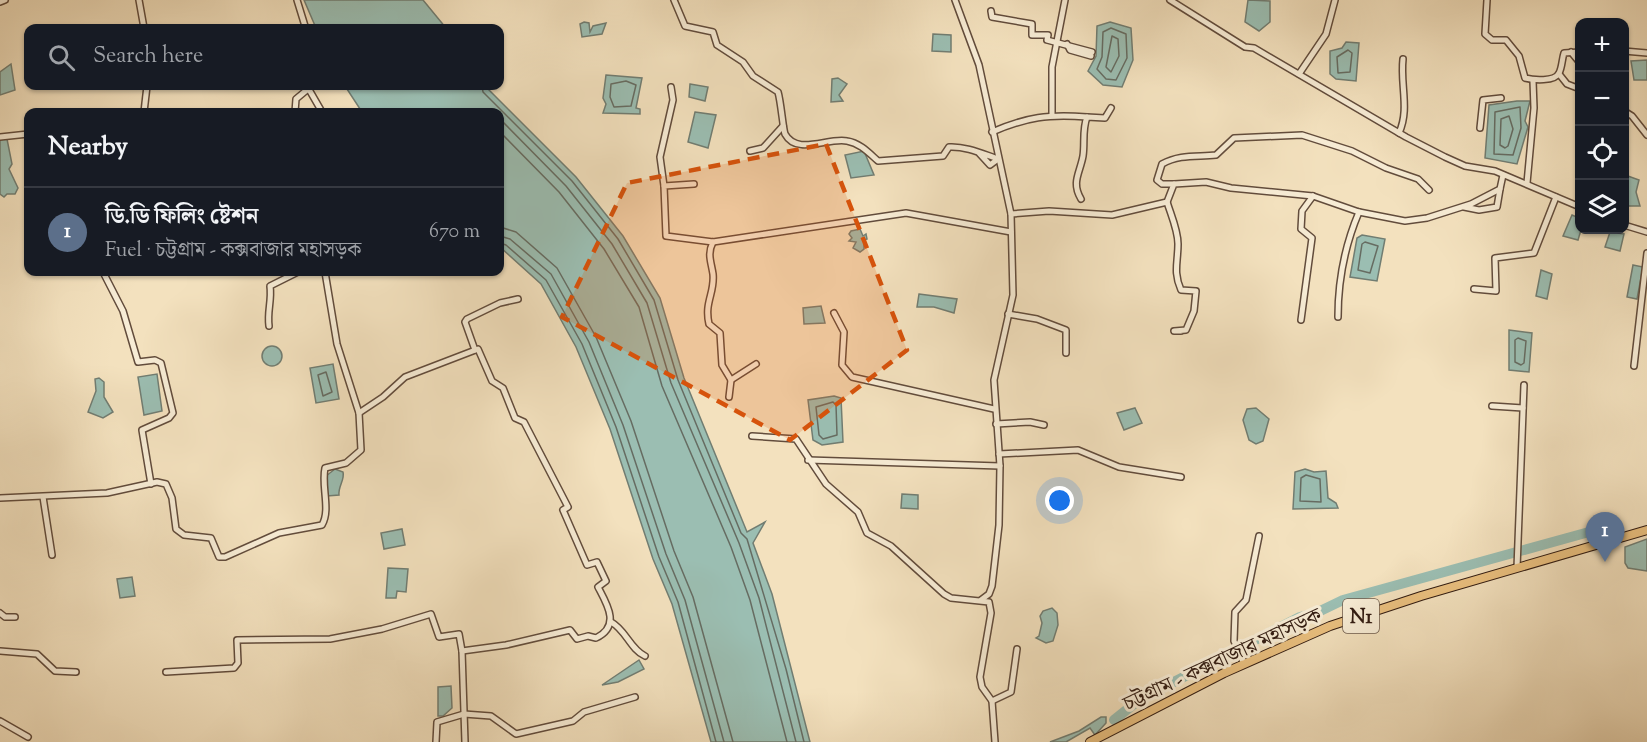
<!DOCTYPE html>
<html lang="en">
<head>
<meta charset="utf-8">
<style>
  :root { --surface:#171b24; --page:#242831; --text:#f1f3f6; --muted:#9ea1a6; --line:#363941; --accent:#d93025 }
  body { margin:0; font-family:"Sorts Mill Goudy","Noto Serif Bengali",serif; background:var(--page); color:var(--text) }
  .controls { position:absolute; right:18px; top:18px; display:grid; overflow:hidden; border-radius:12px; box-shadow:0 2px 4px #0004 }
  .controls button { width:54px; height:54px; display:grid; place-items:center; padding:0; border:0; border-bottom:2px solid var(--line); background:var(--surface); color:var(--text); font:30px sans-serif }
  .you { position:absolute; left:1060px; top:501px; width:21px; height:21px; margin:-15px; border:4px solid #fff; border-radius:50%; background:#1a73e8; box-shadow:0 0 0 9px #1a73e833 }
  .badge { display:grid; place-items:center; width:39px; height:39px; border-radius:50%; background:var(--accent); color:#fff; font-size:20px; font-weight:700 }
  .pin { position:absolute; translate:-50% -50px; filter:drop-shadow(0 2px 3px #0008) }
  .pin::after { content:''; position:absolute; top:32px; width:21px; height:18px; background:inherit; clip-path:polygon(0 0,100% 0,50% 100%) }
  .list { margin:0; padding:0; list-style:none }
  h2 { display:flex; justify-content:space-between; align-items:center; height:78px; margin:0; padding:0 24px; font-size:26px }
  h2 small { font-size:20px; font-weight:400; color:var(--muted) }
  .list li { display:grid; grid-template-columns:39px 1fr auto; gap:18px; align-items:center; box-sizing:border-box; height:90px; padding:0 24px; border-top:2px solid var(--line) }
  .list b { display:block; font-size:22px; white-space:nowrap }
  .list p { margin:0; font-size:20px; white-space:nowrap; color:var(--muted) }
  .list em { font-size:20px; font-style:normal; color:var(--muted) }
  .icon { flex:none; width:33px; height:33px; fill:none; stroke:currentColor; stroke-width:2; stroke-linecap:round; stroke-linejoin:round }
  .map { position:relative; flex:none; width:1647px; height:742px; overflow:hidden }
  .search { position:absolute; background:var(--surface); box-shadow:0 2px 4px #0004; left:24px; top:24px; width:480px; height:66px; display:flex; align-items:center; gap:15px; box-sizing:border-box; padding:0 21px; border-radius:12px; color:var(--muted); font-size:22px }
  .panel { position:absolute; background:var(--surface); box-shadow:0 2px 4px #0004; left:24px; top:108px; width:480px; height:168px; border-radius:12px }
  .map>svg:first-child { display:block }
  .water { fill:#9bbeb2; stroke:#717d72; stroke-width:1.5 }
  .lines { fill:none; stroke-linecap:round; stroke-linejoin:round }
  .shore { stroke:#666c62; stroke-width:1.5 }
  .river { stroke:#9bbeb2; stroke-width:10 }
  .minor-casing { stroke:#624c3c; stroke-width:8 }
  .highway-casing { stroke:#311b11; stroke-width:10 }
  .minor { stroke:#f7ecd5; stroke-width:5 }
  .highway { stroke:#eac07f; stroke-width:8 }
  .marked { fill:#d6530c; fill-opacity:0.2; stroke:#d6530c; stroke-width:4.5; stroke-dasharray:12 8; stroke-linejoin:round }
  .labels { text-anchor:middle; stroke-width:6; stroke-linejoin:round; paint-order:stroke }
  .shield { fill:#f7ecd5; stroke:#6c5a4c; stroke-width:1.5 }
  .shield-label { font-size:20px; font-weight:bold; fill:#311b11 }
  .street-label { font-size:21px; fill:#311b11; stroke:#f7ecd5 }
</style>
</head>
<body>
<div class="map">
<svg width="1647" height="742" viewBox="0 0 1647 742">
  <rect width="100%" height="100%" fill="#f3e1be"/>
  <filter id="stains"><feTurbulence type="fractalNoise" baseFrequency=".00333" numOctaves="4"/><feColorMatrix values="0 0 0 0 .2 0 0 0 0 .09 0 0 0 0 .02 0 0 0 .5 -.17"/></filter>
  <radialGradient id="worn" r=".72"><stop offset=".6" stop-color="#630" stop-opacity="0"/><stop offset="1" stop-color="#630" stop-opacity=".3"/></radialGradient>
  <g class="water">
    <path d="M304,0H423L446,28H316Z"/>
    <path d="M1248,0L1270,1V22L1259,31L1245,22Z"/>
    <path d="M584,22L589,23L590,32L593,26L606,23L602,34L582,37L580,24Z"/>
    <path d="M1110,22L1131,28L1133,60L1122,87L1103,85L1088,71L1096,56L1097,26Z"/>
    <path d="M933,34L951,35V52L932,51Z"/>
    <path d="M1346,42L1359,43L1356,81L1336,79L1330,74V51L1342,48Z"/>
    <path d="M1647,60V80H1634L1631,61Z"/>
    <path d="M11,64L15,90L0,95V72Z"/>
    <path d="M606,75L642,78L636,108L640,109V114L603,113L606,104L603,98Z"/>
    <path d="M838,78L847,84L839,95L843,101L831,102L832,79Z"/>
    <path d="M690,84L708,87L705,101L689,97Z"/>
    <path d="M345,86H485L576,177L623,236L660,298L684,378L747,532L765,522L753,543L772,594L810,742H711L672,604L653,559L610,429L576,347L541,284L500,247V112H362Z"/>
    <path d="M1517,101H1530L1525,121L1528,127L1517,164L1485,158L1489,105Z"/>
    <path d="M695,112L716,115L708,148L688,142Z"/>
    <path d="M0,139H7L12,164L9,169L18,188L15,194H7L4,197L0,194Z"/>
    <path d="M864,151L874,175L851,178L845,155Z"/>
    <path d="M1625,175L1639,180L1636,192L1640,206H1626Z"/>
    <path d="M1572,215L1579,218L1581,230L1578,240L1563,236Z"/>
    <path d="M860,229L863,236L866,234L867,239L864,240V249L860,252L853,248L856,242L849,241L852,238L849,234L851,231Z"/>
    <path d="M1610,232L1624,234L1620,251L1605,247Z"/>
    <path d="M1362,235L1385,239L1377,281L1350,277L1357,238Z"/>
    <path d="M1633,265L1643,267L1637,299L1627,297Z"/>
    <path d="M1541,270L1552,274L1547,299L1536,296Z"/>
    <path d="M919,294L957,299L954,313L934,307H917Z"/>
    <path d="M821,306L825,323L804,324L803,308Z"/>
    <path d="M1509,330L1532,333L1529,372L1509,370Z"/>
    <circle cx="272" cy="356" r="10"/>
    <path d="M333,364L339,399L316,403L310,368Z"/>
    <path d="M157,374L162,411L144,415L138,377Z"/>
    <path d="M99,378L104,382V397L113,412L103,418L88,412L96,391L95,379Z"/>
    <path d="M834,396L841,398L843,442L822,445L813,440L808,400Z"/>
    <path d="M1135,408L1142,423L1124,430L1117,413Z"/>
    <path d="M1256,408L1269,419L1263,441L1256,444L1249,440L1243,420L1247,409Z"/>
    <path d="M335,469L343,472C345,480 338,486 339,495L327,496L326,476Z"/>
    <path d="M1305,469L1314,472L1326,471L1328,498L1336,503L1338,508L1293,509L1295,472Z"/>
    <path d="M902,494L918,495V509L901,508Z"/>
    <path d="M402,529L405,545L384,549L381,533Z"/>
    <path d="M1647,539V571L1628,568L1625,563V547Z"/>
    <path d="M388,568L408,569L406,592L397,591L396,598H386Z"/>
    <path d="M132,577L135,596L120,598L117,579Z"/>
    <path d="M1052,608L1057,613L1058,625L1053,641L1046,643L1036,638L1039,636L1042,623L1040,616L1043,611Z"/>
    <path d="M639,660L644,669L618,682L602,685Z"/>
    <path d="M451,686L452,708L443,716H438V687Z"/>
    <path d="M1101,717H1106V723L1095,735L1090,728L1066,742H1050L1079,731Z"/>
  </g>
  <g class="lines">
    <g class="shore">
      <path d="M1111,28L1126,34L1127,58L1116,80L1106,79L1097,69L1102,57L1103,32Z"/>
      <path d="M1112,36L1118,39L1119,56L1111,72L1106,67Z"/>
      <path d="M1348,50L1352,53L1350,72L1338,73L1337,57Z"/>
      <path d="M626,81L636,85L631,106L614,107L610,97L611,84Z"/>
      <path d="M482,86L483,92L572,181L618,239L654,300L678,380L741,533L747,539L786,669L804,742"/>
      <path d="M1520,107L1521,128L1513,155L1494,154L1495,112Z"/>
      <path d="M1509,116L1513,129L1508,146L1505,148L1500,145L1501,119Z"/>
      <path d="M500,119L566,186L612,244L647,303L671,383L739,543L759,598L796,742"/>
      <path d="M500,132L559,192L604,249L639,307L662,386L731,547L750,600L787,742"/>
      <path d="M500,227L516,232L557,268L596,337L631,421L674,551L693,597L733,742"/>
      <path d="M500,236L510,239L551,274L589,342L623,425L666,554L685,600L724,742"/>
      <path d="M1365,242L1378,246L1370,273L1358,270L1362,244Z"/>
      <path d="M500,243L506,245L546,280L582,344L616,427L659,557L678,602L716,742"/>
      <path d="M1518,338L1526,341L1524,363L1521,365L1515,362V340Z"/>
      <path d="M326,372L332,392L323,396L318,375Z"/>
      <path d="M833,402L836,405L837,435L823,439L819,435L816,407Z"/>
      <path d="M1306,475L1320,479L1321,502L1300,501L1301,478Z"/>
    </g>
    <path class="river" d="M1114,720L1139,700L1300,617L1316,613L1343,600L1589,532"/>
    <g class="minor-casing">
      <g id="minor">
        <path d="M139,0L144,28"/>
        <path d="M297,0L305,26L303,28"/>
        <path d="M674,0L685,26L713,32L717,45L743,62L753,76L778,92C781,102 783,129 785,134C797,156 828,137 847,141C860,143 869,153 878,161L943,156L949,147C966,146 983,154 998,159L990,165L979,153"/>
        <path d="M955,0L979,65L1011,214L1013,295L994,380L1000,466L999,525L992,586L989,594L981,600"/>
        <path d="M1170,0L1245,47L1254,48L1406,137L1445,157L1465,166L1495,171L1580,207"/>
        <path d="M1487,0L1485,34L1492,40H1506L1519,56L1525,78C1533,80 1555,82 1559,73C1562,68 1562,59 1564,53L1580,52"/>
        <path d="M0,2L5,0"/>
        <path d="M991,11L992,17L1032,24V35H1048L1047,40L1092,52"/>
        <path d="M1067,44L1070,50L1091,56"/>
        <path d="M1624,51L1647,53"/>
        <path d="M1571,52L1580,63"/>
        <path d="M1299,74L1326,34L1335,0"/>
        <path d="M1559,74L1567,84L1580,89"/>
        <path d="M307,86L322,112"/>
        <path d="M1624,111L1632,116L1647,135"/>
        <path d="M144,112L147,86"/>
        <path d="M295,112L296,99L308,89"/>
        <path d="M1052,114V67L1065,0"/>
        <path d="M1480,128L1483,100L1501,98"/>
        <path d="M992,132C1027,117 1048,114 1087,117"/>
        <path d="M1399,133C1410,109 1400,85 1403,59"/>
        <path d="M0,137L28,134"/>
        <path d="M750,151L763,148L783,126"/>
        <path d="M1527,183L1534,108L1533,81"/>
        <path d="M694,184L664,186L666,236L713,242L906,213L1011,232"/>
        <path d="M1174,184H1162L1157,180L1162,164C1180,154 1197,157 1216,155L1234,138L1302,135L1352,151L1386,168L1418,179L1429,190"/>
        <path d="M664,186L660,157L673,100L671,87"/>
        <path d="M1081,199C1071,182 1080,173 1083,156C1085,143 1082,130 1087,117L1105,118L1111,108"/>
        <path d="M1167,202C1171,215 1178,230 1178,244C1178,262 1173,272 1181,290L1196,291L1194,311L1186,330L1174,331H1181"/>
        <path d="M1464,207L1479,210L1497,207L1500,189"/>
        <path d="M1011,214L1049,211L1112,215L1167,202L1174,184L1206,182L1231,188L1313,196L1359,212L1405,221L1427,218L1471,204L1500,189L1503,175"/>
        <path d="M1624,225L1647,232"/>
        <path d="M713,242C707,254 711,261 713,274C715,293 704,302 709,324L720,333L722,365L731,380L729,397"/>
        <path d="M103,272L123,311L138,362L155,360L161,363L173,413L169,418L142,430L151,484"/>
        <path d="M325,272L337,344L359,413"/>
        <path d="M1474,289L1496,291L1495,258L1534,253L1556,197"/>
        <path d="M834,313L844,332L842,365L852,377L994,409"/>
        <path d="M1008,314L1037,319L1066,330V353"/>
        <path d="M1338,317C1338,281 1345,245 1359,212"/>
        <path d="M1301,320L1312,238L1301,229L1302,211L1313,196"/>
        <path d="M269,326C267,311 272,301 270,286L298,272"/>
        <path d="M475,350L465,322L467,319L500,303L518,299"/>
        <path d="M1634,366L1647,253"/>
        <path d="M731,380L756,364"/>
        <path d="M1492,406L1523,408"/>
        <path d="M996,424L1030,422L1044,425"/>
        <path d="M752,436L796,439L826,484L858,512L867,533L891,546L944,594L951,598L989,602L991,613L980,677L982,687L992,701L1011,692L1017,649"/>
        <path d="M999,454L1078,450L1119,467L1181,477"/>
        <path d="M808,460L1000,466"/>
        <path d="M43,497L52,555"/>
        <path d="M0,498L107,493L157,482L166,484L172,498L176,529L184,535L211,538L219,557H225L279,533L322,525C331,510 321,486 325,468L346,463L361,450L359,413L383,397L405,377L478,349L492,381L503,388L515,418L524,422L568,507L563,510L587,565L597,562L606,581L598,587C607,604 621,626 596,638L588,636L577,639L570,630L506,645L462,651L459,634L439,637L431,614L382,629L330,639L237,640L238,663L234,668L166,672"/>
        <path d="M1517,568L1524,385"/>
        <path d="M0,613L5,617H15"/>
        <path d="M611,622C626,630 630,649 645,656"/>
        <path d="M0,651L37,654L55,671L76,672"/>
        <path d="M462,651L465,742"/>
        <path d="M1244,664L1234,641L1235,612L1246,600L1259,536"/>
        <path d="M992,701L995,742"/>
        <path d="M0,721L28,737"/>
        <path d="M436,742L437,722L464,714L491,716L516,734L573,721L584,712L635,697"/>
      </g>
    </g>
    <g class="highway-casing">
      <path id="highway" d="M1090,742L1224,673L1330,626L1421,596L1647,530"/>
    </g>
    <use href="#minor" class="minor"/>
    <use href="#highway" class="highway"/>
  </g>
  <path class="marked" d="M826,144L907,350L790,440L562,317L627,183Z"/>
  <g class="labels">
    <rect class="shield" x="1343" y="599" width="36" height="34" rx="4.5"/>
    <g class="shield-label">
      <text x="1361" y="623">N1</text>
    </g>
    <g class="street-label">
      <text transform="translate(1222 659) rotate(-25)" y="7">চট্টগ্রাম - কক্সবাজার মহাসড়ক</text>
    </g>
  </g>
  <rect width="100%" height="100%" filter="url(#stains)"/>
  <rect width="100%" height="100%" fill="url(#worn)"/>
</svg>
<div class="controls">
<button>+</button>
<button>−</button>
<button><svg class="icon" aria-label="locate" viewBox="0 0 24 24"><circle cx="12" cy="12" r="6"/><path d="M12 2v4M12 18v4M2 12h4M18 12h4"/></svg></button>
<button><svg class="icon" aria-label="layers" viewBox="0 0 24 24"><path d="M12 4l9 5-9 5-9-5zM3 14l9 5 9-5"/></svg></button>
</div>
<div class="you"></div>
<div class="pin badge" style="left:1605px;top:562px;background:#5c6f8a">1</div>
<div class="search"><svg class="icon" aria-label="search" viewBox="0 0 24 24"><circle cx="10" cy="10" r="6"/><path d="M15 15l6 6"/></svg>Search here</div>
<section class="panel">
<h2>Nearby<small></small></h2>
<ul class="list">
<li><span class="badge" style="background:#5c6f8a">1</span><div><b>ডি.ডি ফিলিং ষ্টেশন</b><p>Fuel · চট্টগ্রাম - কক্সবাজার মহাসড়ক</p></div><em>670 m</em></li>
</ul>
</section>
</div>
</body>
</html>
